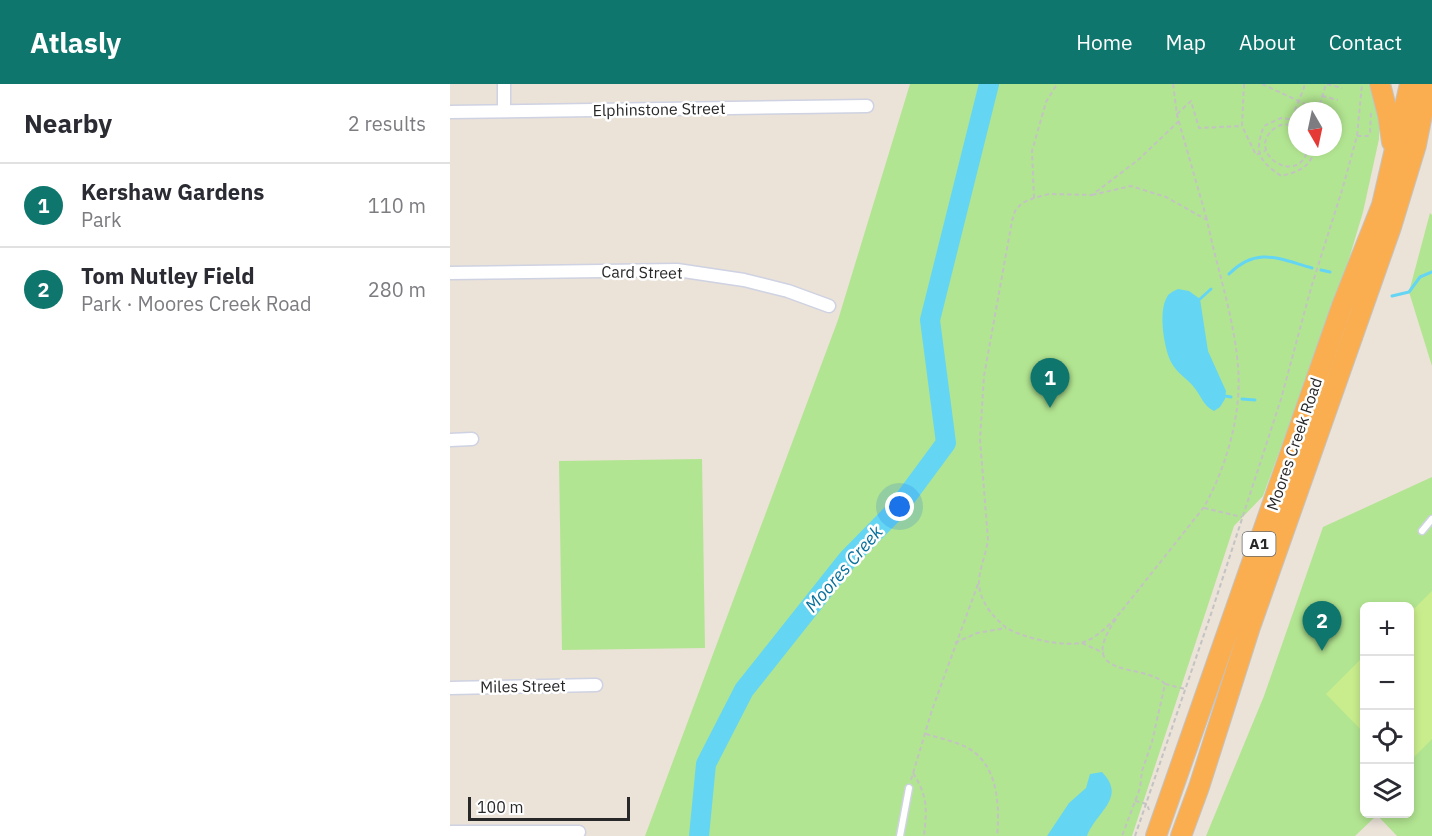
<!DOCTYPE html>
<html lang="en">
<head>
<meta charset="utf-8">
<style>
  :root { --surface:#fff; --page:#f2f2f3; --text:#2b2b33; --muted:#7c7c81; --line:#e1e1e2; --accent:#0f766e }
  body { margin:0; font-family:"IBM Plex Sans",sans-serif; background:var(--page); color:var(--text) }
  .controls { position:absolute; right:18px; bottom:18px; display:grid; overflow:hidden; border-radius:9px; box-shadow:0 3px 9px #0003 }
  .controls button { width:54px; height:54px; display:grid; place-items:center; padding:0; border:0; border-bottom:2px solid var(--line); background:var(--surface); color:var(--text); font:30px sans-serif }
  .compass { position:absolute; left:838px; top:18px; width:54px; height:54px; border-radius:50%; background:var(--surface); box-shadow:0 3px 9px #0003; rotate:171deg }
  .scale { position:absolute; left:18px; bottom:15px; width:162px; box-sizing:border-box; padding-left:6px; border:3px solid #282828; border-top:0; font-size:16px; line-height:21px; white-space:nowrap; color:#282828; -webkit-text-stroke:4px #fff; paint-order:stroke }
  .you { position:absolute; left:450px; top:423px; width:21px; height:21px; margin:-15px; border:4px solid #fff; border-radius:50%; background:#1a73e8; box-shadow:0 0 0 9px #1a73e833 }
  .badge { display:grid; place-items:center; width:39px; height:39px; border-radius:50%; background:var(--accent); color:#fff; font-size:20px; font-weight:700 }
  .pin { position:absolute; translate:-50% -50px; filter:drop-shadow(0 2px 3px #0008) }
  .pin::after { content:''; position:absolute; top:32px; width:21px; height:18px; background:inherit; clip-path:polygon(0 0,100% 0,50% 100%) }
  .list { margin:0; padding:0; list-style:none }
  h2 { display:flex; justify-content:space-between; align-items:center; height:78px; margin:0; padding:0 24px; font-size:26px }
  h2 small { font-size:20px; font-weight:400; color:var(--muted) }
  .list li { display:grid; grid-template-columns:39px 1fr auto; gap:18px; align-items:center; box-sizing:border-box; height:84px; padding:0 24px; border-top:2px solid var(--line) }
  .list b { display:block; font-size:22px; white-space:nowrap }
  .list p { margin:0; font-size:20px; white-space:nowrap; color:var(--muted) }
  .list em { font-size:20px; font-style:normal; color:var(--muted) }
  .icon { flex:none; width:33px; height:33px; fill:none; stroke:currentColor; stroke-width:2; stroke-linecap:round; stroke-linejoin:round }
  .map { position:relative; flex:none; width:982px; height:752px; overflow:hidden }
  header { display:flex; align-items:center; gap:36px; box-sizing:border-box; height:84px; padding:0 30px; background:var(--accent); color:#fff }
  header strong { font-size:28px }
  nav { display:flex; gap:33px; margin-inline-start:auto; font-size:21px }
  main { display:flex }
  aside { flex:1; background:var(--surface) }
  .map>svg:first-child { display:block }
  .green { fill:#b2e591; fill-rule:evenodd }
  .pitch { fill:#c9ed8c }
  .water { fill:#65d5f4 }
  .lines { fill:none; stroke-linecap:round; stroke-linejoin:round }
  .stream { stroke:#65d5f4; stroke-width:3 }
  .river { stroke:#65d5f4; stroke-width:20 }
  .service-casing { stroke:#ced2e2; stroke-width:9 }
  .minor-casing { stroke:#ced2e2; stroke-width:15 }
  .trunk-casing { stroke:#c3c3c3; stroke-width:22 }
  .path { stroke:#c3c3c3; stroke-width:2; stroke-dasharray:4.5 3; stroke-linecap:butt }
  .service { stroke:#fff; stroke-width:6 }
  .minor { stroke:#fff; stroke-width:12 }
  .trunk { stroke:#fbae50; stroke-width:20 }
  .labels { text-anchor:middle; stroke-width:5; stroke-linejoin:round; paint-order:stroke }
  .shield { fill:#fff; stroke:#686868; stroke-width:1.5 }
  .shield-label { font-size:15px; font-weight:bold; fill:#282828 }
  .street-label { font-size:16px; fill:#282828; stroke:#fff }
  .water-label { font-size:18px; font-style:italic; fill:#07709c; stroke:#fff }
</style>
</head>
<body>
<header>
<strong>Atlasly</strong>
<nav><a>Home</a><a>Map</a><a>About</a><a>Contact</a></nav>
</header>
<main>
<aside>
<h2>Nearby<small>2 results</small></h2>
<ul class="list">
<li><span class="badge">1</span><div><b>Kershaw Gardens</b><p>Park</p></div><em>110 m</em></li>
<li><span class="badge">2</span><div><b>Tom Nutley Field</b><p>Park · Moores Creek Road</p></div><em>280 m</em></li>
</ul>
</aside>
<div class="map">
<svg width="982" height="752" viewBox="0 0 982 752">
  <rect width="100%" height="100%" fill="#ebe2d8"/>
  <g class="green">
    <path d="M460,0H919L925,11L929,27V55L913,128L893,195L813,412L784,442L682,752H195L388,236ZM847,27H883V63H847Z"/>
    <path d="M980,129L982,131V282L959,208Z"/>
    <path d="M252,375L255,564L112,566L109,377Z"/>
    <path d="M982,393V752H947L927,731L905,752H756L814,612L873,443ZM914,522H960V730H914Z"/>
  </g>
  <g class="pitch">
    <path d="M982,507V655L960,677V529Z"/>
    <path d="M914,572V649L876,610Z"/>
  </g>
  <g class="water">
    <path d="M728,205L739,207L750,215L758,267L776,307L775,315L770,323L764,327C753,322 751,311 743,302C736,294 726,288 721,278C714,264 708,227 717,213C719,209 724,207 728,205Z"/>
    <path d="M652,688C677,714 647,727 637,752H597L619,719L636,704L640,690Z"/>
  </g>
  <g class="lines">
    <g class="stream">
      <path d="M871,186L880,188"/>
      <path d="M779,190C807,162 829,175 862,184"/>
      <path d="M942,212L959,208L970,193L982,188"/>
      <path d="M750,215L761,205"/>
      <path d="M775,312L781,313"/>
      <path d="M792,315L805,316"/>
    </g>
    <path class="river" d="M249,752L256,680L294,606L398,475L448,424L496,359L480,236L539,0"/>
    <g class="service-casing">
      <g id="service">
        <path d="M972,447L982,435"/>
        <path d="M450,752L459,704"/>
      </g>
    </g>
    <g class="minor-casing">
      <g id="minor">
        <path d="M54,27V0"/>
        <path d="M0,28L417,22"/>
        <path d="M0,189L227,186L294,196L338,207L379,222"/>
        <path d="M0,356L22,355"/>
        <path d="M0,604L146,601"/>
        <path d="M0,748H129"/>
      </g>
    </g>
    <g class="trunk-casing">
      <g id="trunk">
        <path d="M930,0L938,31L942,58"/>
        <path d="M706,752L892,222L932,121L960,0"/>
        <path d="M731,752L749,703L800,543L941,143L966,61L978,0"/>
      </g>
    </g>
    <g class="path">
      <path d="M723,0L727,31L757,136"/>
      <path d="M794,0L792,42L806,71L815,67"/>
      <path d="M812,0L868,26L876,0"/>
      <path d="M877,0L892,4"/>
      <path d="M872,12L888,16"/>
      <path d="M727,30L741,17L749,44L792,42"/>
      <path d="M847,36L831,34L814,42C804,68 808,76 831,92C848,88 862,83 865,63"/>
      <path d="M841,41C843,26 851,14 855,0"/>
      <path d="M847,43C840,40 831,39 825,44C792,68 851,106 858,63"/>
      <path d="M907,52H918L920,49L921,28"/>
      <path d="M642,111L681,102L716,113L757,136C768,191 793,258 788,314C785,351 772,391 754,423L670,529C660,540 648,553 634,558C616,564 573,554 557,544C543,534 528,515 529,497C529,487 536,470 538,456L530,355L534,292L562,137L565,127L572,119L584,114L599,110L642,111L688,76L729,37"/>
      <path d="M584,114L582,67L596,18L607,0"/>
      <path d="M754,424L792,433"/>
      <path d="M666,535C623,597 695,578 715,600L702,658L692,687L690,704L672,752"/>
      <path d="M505,559L527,549L556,544"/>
      <path d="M632,559L654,569"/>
      <path d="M715,600L735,605"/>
      <path d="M476,650C489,654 504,657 516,663C548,679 550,721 547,752"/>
      <path d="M463,689C478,713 477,725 474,752"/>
      <path d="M461,696L482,626L528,500"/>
      <path d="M685,717L697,720L699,726"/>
      <path d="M685,752L761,530L831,315L861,204L893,103L907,52L912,0"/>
    </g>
    <use href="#service" class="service"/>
    <use href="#minor" class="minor"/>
    <use href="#trunk" class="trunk"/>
  </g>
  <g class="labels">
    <rect class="shield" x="792.5" y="448" width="33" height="24" rx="4.5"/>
    <g class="shield-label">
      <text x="809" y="465">A1</text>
    </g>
    <g class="street-label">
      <text transform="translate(209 25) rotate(-1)" y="6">Elphinstone Street</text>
      <text transform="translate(192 188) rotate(1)" y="6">Card Street</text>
      <text transform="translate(844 360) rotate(-71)" y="6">Moores Creek Road</text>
      <text transform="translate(73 602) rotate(-1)" y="6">Miles Street</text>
    </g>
    <g class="water-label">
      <text transform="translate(394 485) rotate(-49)" y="6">Moores Creek</text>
    </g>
  </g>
</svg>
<div class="controls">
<button>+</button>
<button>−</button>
<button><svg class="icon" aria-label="locate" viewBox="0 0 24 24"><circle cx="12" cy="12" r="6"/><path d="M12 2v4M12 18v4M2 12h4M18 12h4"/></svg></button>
<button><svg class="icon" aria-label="layers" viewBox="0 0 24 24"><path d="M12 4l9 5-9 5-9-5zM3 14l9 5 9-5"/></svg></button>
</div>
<svg class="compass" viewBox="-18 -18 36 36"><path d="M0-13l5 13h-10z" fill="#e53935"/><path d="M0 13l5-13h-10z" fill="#7c7c81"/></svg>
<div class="scale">100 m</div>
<div class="you"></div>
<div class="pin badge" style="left:600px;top:324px">1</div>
<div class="pin badge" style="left:872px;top:567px">2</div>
</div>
</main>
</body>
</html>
